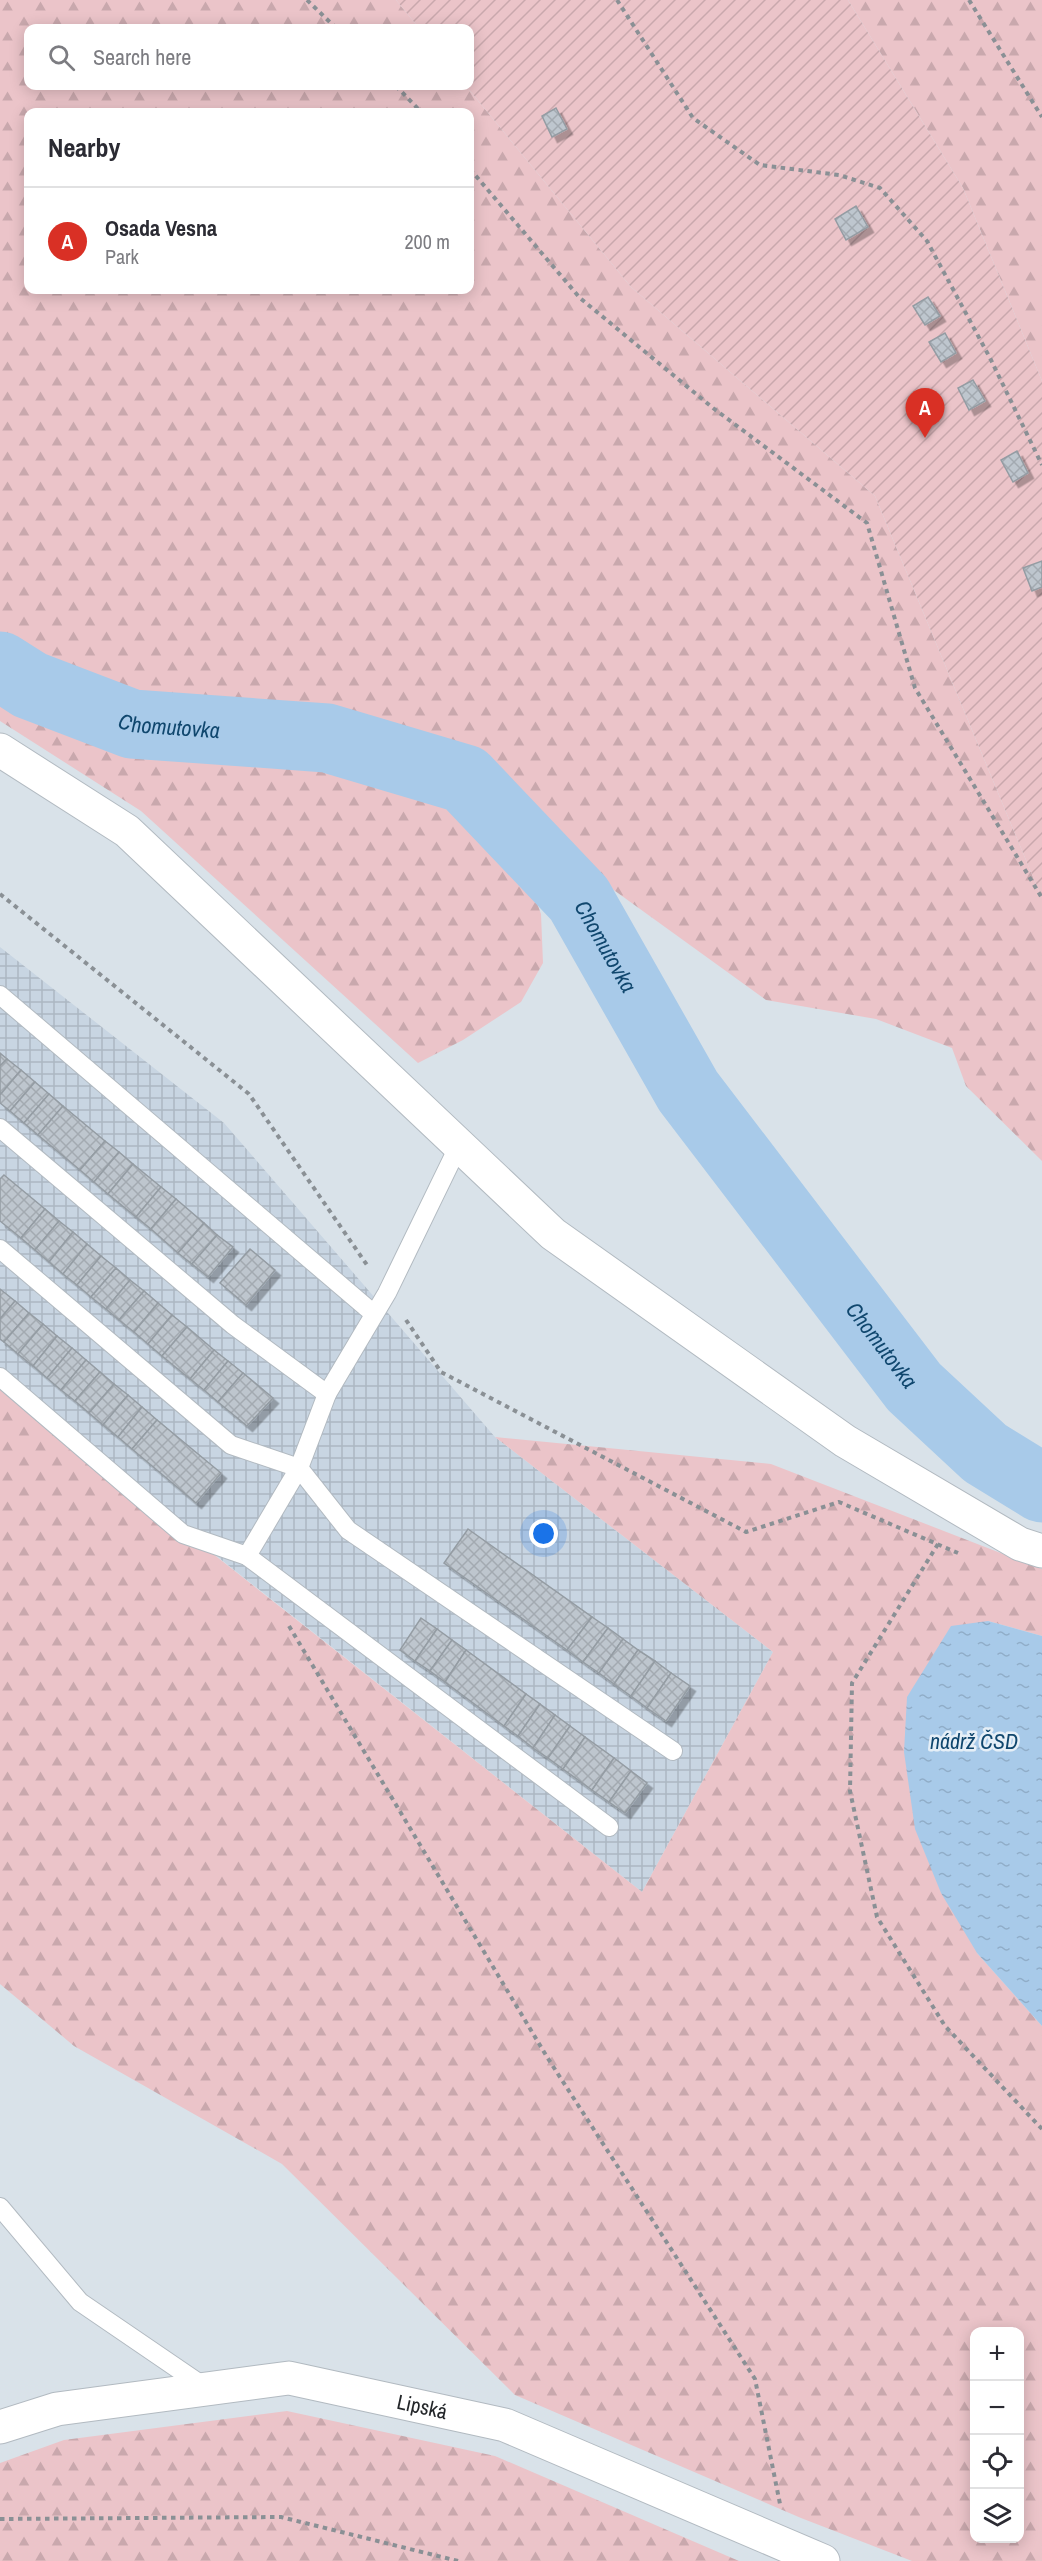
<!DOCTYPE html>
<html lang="en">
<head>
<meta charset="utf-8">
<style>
  :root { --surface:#fff; --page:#f7f7f7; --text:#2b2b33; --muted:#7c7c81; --line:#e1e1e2; --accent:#d93025 }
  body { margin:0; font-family:"Archivo Narrow",sans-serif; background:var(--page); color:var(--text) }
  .controls { position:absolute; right:18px; bottom:18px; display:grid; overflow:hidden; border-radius:12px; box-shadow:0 3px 15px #0003 }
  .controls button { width:54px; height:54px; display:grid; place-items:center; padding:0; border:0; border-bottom:2px solid var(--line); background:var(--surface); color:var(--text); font:30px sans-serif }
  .you { position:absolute; left:544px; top:1534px; width:21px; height:21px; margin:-15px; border:4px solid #fff; border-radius:50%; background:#1a73e8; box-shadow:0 0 0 9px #1a73e833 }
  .badge { display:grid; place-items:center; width:39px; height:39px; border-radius:50%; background:var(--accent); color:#fff; font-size:20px; font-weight:700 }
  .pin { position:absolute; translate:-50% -50px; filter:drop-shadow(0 2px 3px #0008) }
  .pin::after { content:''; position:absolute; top:32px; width:21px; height:18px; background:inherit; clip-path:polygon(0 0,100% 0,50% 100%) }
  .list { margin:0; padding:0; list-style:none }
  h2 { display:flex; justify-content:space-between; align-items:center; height:78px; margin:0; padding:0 24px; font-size:26px }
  h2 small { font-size:20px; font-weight:400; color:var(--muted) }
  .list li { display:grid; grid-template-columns:39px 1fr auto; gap:18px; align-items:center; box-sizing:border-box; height:108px; padding:0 24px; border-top:2px solid var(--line) }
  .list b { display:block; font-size:22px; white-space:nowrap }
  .list p { margin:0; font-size:20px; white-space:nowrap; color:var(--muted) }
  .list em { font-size:20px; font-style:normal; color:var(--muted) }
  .icon { flex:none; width:33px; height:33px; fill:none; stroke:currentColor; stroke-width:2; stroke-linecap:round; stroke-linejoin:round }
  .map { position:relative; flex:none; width:1042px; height:2561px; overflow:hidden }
  .search { position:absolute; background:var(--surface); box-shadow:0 3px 15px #0003; left:24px; top:24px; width:450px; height:66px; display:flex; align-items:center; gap:15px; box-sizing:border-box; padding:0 21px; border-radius:12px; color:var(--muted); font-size:22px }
  .panel { position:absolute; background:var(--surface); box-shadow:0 3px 15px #0003; left:24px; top:108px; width:450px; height:186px; border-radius:12px }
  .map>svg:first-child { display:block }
  .industrial { fill:url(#industrial-grid) }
  .forest { fill:url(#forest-firs); fill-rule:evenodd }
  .garden { fill:url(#garden-furrows) }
  .water { fill:url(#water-ripples) }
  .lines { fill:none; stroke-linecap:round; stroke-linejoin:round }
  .river { stroke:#a8cae9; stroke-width:69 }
  .building { fill:url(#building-cross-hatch); stroke:#949ca3; stroke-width:1.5; filter:url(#shadow) }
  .service-casing { stroke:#b2bac1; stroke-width:20 }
  .tertiary-casing { stroke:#b2bac1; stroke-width:35 }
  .path { stroke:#8a9095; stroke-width:4; stroke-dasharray:4.5 4.5; stroke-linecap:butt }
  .service { stroke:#fff; stroke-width:18 }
  .tertiary { stroke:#fff; stroke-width:33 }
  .labels { text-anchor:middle; stroke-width:5; stroke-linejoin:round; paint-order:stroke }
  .street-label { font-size:21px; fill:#232629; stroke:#e6eff7 }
  .water-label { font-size:22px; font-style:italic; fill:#10476e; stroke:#e6eff7 }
</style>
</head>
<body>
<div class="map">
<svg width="1042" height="2561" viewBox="0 0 1042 2561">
  <defs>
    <pattern id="industrial-grid" width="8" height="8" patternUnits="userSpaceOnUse" patternTransform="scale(1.5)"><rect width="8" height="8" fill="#c8d5e2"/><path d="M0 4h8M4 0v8" fill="none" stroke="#acb7c2"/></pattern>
    <pattern id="forest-firs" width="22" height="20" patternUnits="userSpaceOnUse" patternTransform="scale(1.5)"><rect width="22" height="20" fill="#ebc4c9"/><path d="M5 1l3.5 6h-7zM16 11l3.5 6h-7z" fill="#c9a8ad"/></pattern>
    <pattern id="garden-furrows" width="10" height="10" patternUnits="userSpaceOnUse" patternTransform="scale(1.5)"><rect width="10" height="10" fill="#ebc4c9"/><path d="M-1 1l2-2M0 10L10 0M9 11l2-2" fill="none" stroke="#c9a8ad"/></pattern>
    <pattern id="water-ripples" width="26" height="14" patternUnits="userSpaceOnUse" patternTransform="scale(1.5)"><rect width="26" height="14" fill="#a8cae9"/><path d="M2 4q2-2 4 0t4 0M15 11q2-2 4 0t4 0" fill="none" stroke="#90adc8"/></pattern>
    <pattern id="building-cross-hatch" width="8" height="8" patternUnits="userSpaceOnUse" patternTransform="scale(1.5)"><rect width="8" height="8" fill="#bec6ce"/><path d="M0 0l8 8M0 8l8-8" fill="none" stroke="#a3aab1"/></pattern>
    <filter id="shadow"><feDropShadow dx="5.5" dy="5.5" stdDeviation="0" flood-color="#0004"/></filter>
  </defs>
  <rect width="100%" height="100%" fill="#d9e2e9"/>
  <path class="industrial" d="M0,947L224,1123L495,1437L773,1652L642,1892L0,1385Z"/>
  <g class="forest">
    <path d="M0,0H396L419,28H28V86H466L631,287L875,496L1040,894H1042V1161L966,1086L952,1048L876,1019L766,1000L550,844L533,892L541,914L543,963L521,1002L463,1040L418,1063L141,811L0,721ZM28,112H470V290H28Z"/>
    <path d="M848,0H1042V381L963,188Z"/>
    <path d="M0,1386L642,1892L773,1652L495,1437L771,1464L1042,1569V1636L988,1621L977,1953L1042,2026V2561H912L801,2518L515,2395L282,2164L74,2046L0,1984ZM974,2332H1020V2538H974Z"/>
    <path d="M287,2411L495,2456L739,2561H0V2463L64,2440Z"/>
  </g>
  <path class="garden" d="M396,0H848L963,188L1042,381V894H1040L875,496L631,287L466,86H470V28H419Z"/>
  <path class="water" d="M988,1621L1042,1636V2026L977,1953L941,1893L915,1829L904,1752L907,1697L951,1626Z"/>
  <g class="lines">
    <path class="river" id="s1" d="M0,666L30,685L132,724L327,738L465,779L579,899L688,1091L914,1387L985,1453L1042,1488"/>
  </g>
  <g class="building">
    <path d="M556,108L567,129L552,137L542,116Z"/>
    <path d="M856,206L868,227L846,240L835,219Z"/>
    <path d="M928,297L940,316L925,325L913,306Z"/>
    <path d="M945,333L956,353L941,362L929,342Z"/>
    <path d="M973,380L985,401L969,410L958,388Z"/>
    <path d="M1017,451L1028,473L1013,482L1001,460Z"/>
    <path d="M1042,561V587L1032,591L1023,568Z"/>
    <path d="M0,1053L7,1059L0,1066Z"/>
    <path d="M7,1059L21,1070L0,1095V1066Z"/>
    <path d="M21,1070L35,1082L10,1111L0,1103V1095Z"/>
    <path d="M35,1082L49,1094L24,1123L10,1111Z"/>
    <path d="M49,1094L63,1106L38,1135L24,1123Z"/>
    <path d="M63,1106L105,1141L80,1170L38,1135Z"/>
    <path d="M105,1141L119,1152L94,1182L80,1170Z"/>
    <path d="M119,1152L133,1164L108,1194L94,1182Z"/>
    <path d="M133,1164L161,1187L136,1217L108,1194Z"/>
    <path d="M4,1175L45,1209L21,1238L0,1221V1179Z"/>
    <path d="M161,1187L176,1199L151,1229L136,1217Z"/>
    <path d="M176,1199L204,1223L178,1253L151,1229Z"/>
    <path d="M45,1209L59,1221L35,1250L21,1238Z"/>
    <path d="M59,1221L73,1232L49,1262L35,1250Z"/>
    <path d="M204,1223L217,1235L192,1264L178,1253Z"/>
    <path d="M73,1232L87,1244L63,1274L49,1262Z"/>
    <path d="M217,1235L233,1247L208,1277L192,1264Z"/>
    <path d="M87,1244L101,1256L77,1285L63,1274Z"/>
    <path d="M250,1249L275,1270L246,1305L220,1283Z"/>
    <path d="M101,1256L116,1268L91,1297L77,1285Z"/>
    <path d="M116,1268L130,1280L106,1309L91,1297Z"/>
    <path d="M130,1280L144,1291L119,1320L106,1309Z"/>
    <path d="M0,1289L15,1301L0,1319Z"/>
    <path d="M144,1291L158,1303L134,1332L119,1320Z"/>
    <path d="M15,1301L29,1313L4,1342L0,1339V1319Z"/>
    <path d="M158,1303L172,1315L148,1344L134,1332Z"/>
    <path d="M29,1313L43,1324L18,1354L4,1342Z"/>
    <path d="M172,1315L187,1327L162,1356L148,1344Z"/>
    <path d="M43,1324L57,1336L33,1366L18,1354Z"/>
    <path d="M187,1327L214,1350L190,1379L162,1356Z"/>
    <path d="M57,1336L72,1348L47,1378L33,1366Z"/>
    <path d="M72,1348L86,1360L61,1390L47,1378Z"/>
    <path d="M214,1350L228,1361L204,1390L190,1379Z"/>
    <path d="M86,1360L100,1372L75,1401L61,1390Z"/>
    <path d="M228,1361L243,1373L218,1402L204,1390Z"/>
    <path d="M100,1372L114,1384L89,1413L75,1401Z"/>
    <path d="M243,1373L273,1398L247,1426L218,1402Z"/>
    <path d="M114,1384L128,1395L103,1425L89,1413Z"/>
    <path d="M128,1395L142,1407L118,1437L103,1425Z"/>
    <path d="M142,1407L157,1420L132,1449L118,1437Z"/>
    <path d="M157,1420L221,1473L196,1503L132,1449Z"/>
    <path d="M468,1529L592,1617L567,1650L444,1563Z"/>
    <path d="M592,1617L608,1628L583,1662L567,1650Z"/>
    <path d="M421,1618L437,1629L415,1661L400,1650Z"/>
    <path d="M608,1628L623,1639L599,1673L583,1662Z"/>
    <path d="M437,1629L452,1640L430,1671L415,1661Z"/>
    <path d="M623,1639L638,1650L614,1684L599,1673Z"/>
    <path d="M452,1640L466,1650L445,1682L430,1671Z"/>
    <path d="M466,1650L526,1694L504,1726L445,1682Z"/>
    <path d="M638,1650L655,1661L631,1696L614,1684Z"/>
    <path d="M655,1661L671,1673L647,1708L631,1696Z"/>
    <path d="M671,1673L690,1686L666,1721L647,1708Z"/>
    <path d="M526,1694L540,1704L518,1736L504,1726Z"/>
    <path d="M540,1704L555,1715L533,1748L518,1736Z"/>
    <path d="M555,1715L570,1726L548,1758L533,1748Z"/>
    <path d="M570,1726L585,1737L563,1769L548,1758Z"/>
    <path d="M585,1737L614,1758L592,1790L563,1769Z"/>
    <path d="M614,1758L631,1771L609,1802L592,1790Z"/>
    <path d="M631,1771L647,1783L625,1813L609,1802Z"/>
  </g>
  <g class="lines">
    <g class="service-casing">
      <g id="service">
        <path d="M0,995L374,1314"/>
        <path d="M0,1128L233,1325L327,1394"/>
        <path d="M0,1249L231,1445L299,1468L348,1530L673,1751"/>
        <path d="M0,1377L183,1534L247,1556L299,1468L327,1394L387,1293L459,1145"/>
        <path d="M247,1556L609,1827"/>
        <path d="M0,2207L80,2302L206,2388"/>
      </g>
    </g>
    <g class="tertiary-casing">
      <g id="tertiary">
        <path d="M0,750L127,831L553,1234L845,1441L1020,1544L1042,1551"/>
        <path id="s2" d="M0,2427L57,2409L289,2378L505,2425L823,2561"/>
      </g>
    </g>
    <g class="path">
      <path d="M307,0L336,28"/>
      <path d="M617,0L693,118L760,165L839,175L880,188L927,241L990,358L1042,465"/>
      <path d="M969,0L1042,117"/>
      <path d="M396,86L421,112"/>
      <path d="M470,169L580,298L713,408L867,523L915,688L1042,898"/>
      <path d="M0,894L249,1094L367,1265"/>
      <path d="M406,1320L441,1372L746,1532L839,1502L958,1553"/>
      <path d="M938,1544L852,1683L850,1791L877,1917L945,2026L1042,2129"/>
      <path d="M289,1626L547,2057L755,2379L780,2504"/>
      <path d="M0,2519L281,2517L458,2561"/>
    </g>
    <use href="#service" class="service"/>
    <use href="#tertiary" class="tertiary"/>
  </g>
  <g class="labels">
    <g class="street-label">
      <text dy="7" stroke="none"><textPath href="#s2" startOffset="430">Lipská</textPath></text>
    </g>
    <g class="water-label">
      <text dy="8" stroke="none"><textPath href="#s1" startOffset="182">Chomutovka</textPath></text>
      <text dy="8" stroke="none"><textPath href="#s1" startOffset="704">Chomutovka</textPath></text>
      <text dy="8" stroke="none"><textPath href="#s1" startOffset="1190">Chomutovka</textPath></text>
      <text x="974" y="1749">nádrž ČSD</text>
    </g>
  </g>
</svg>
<div class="controls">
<button>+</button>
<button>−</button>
<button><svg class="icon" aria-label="locate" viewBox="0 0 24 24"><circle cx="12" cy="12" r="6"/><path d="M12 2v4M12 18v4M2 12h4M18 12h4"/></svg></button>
<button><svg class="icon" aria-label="layers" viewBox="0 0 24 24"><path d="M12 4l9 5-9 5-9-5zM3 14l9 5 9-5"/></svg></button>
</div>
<div class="you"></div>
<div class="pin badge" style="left:925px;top:438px">A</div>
<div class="search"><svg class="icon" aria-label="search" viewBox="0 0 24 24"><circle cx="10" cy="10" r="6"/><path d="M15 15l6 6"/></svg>Search here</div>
<section class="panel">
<h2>Nearby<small></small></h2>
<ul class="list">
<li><span class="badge">A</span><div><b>Osada Vesna</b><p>Park</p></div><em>200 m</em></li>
</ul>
</section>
</div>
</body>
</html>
